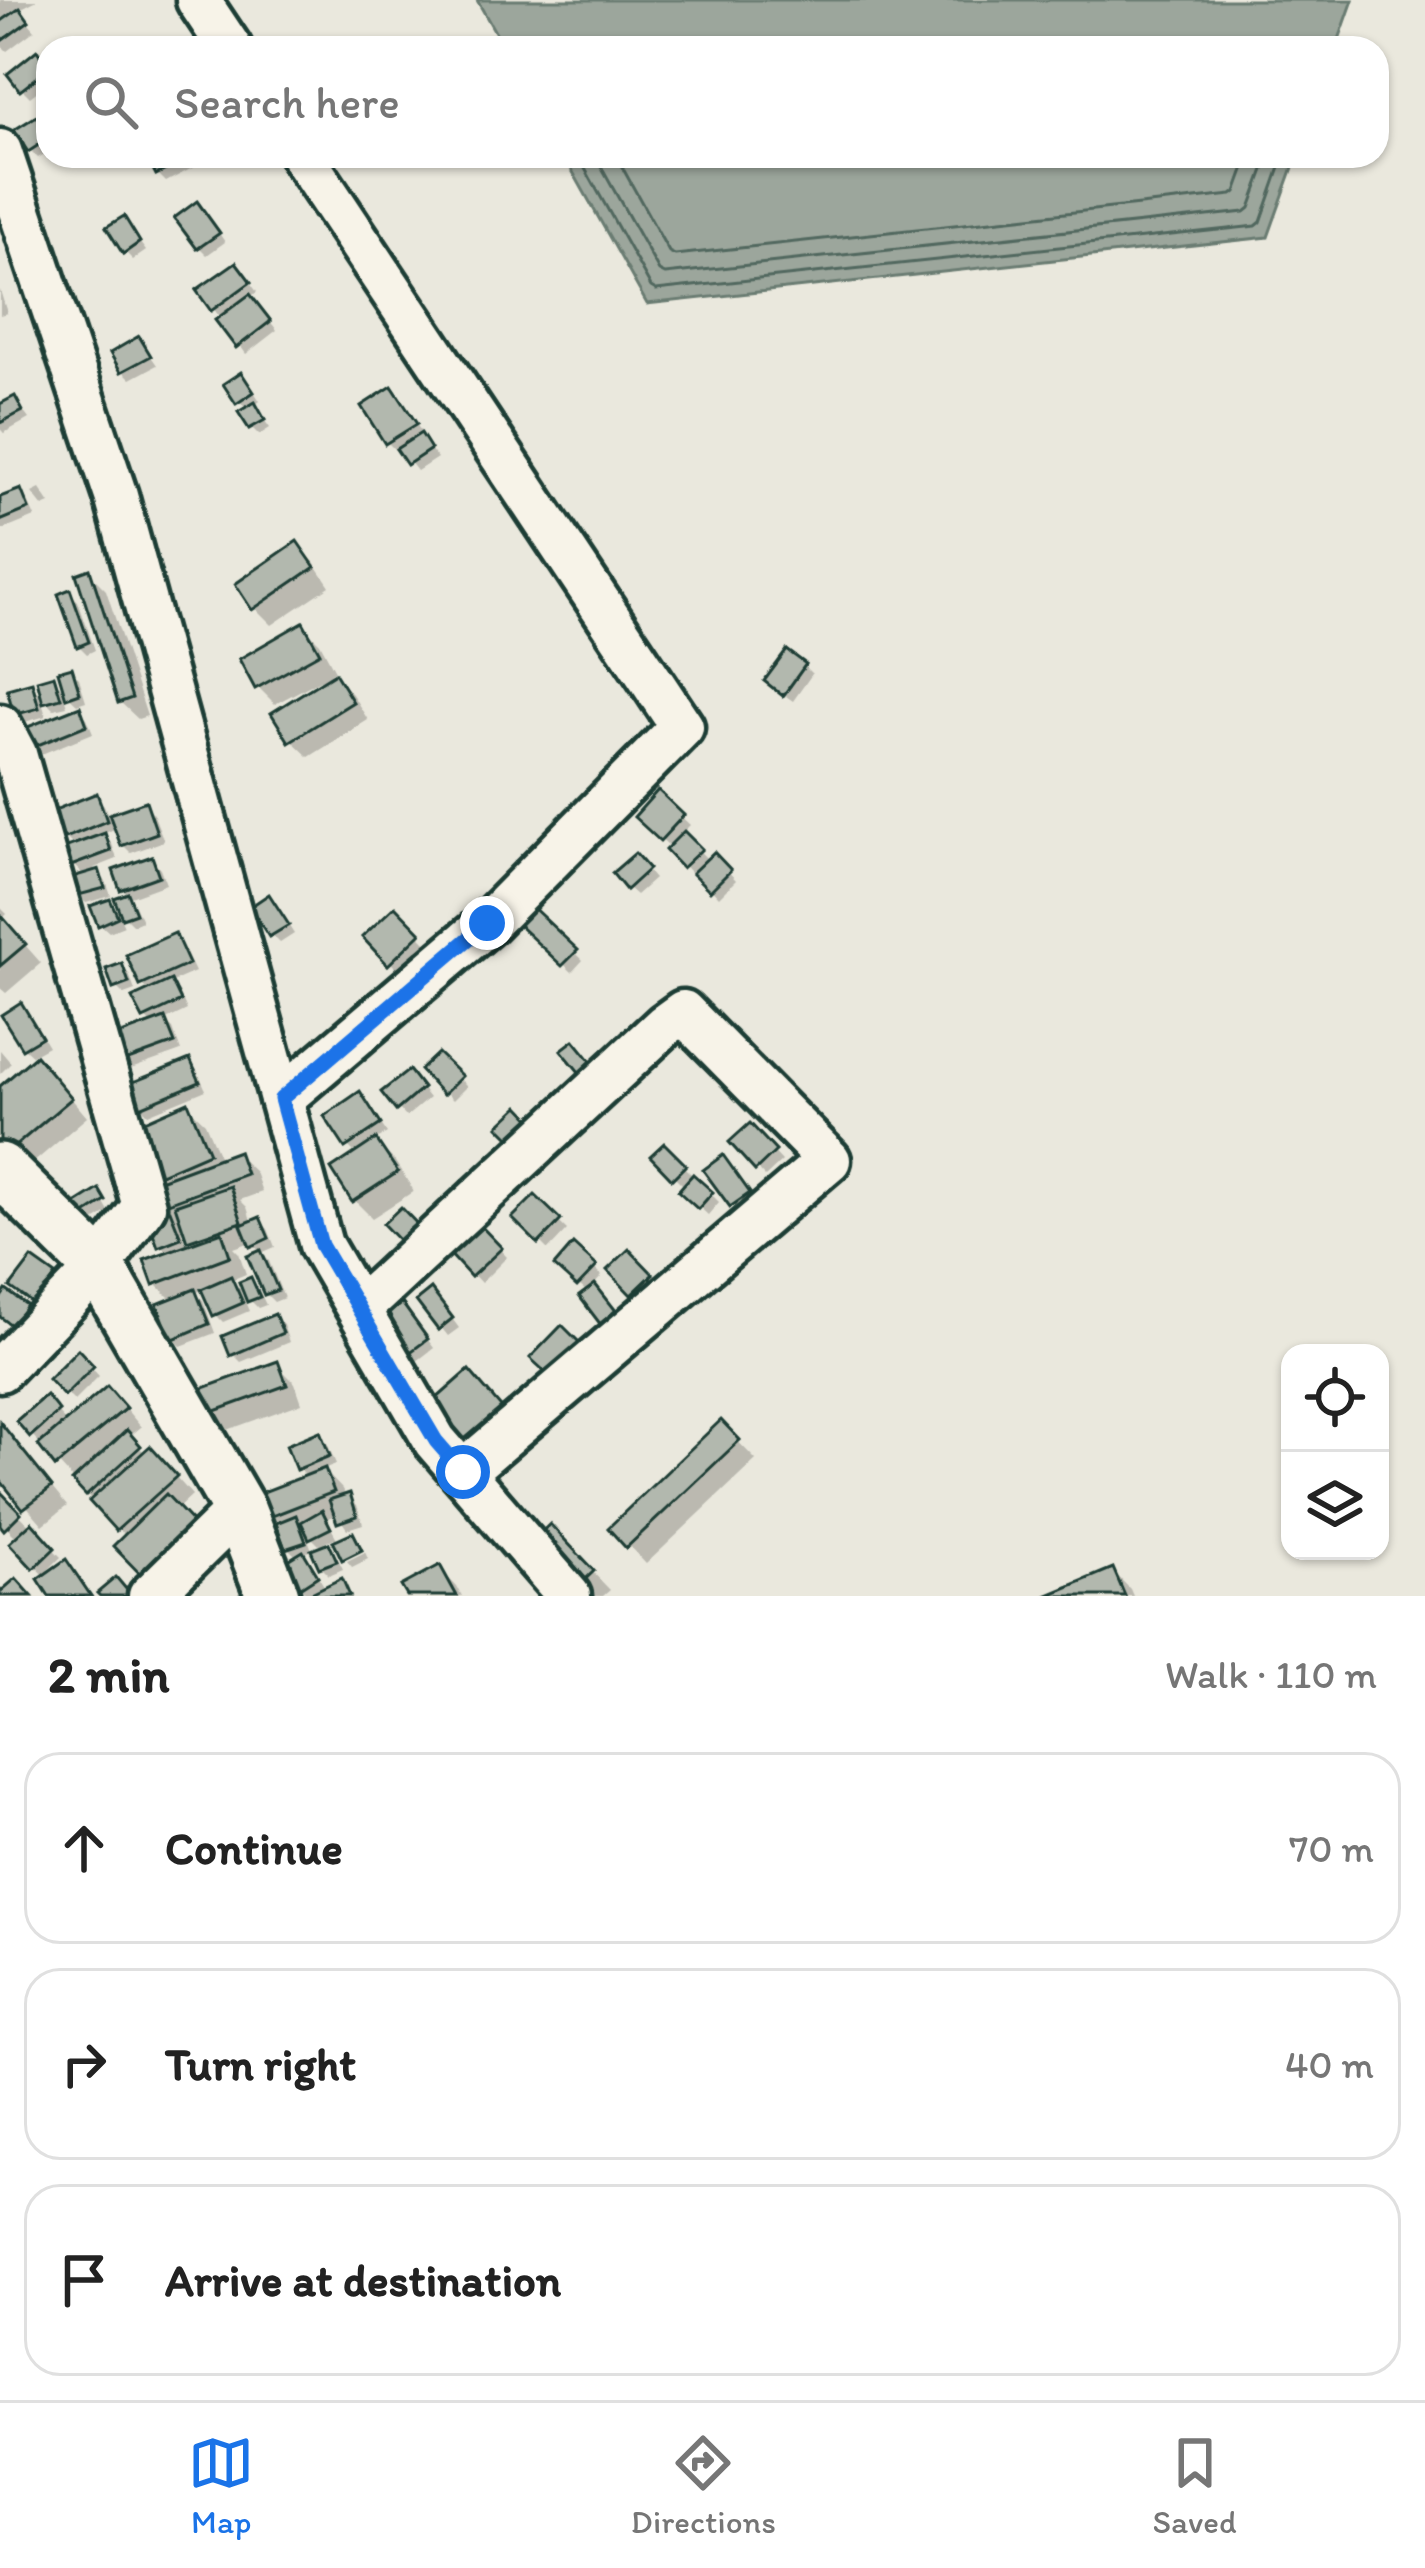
<!DOCTYPE html>
<html lang="en">
<head>
<meta charset="utf-8">
<style>
  :root { --surface:#fff; --page:#f6f6f6; --text:#222; --muted:#767676; --line:#e0e0e0; --accent:#1a73e8 }
  body { margin:0; font-family:Itim,sans-serif; background:var(--page); color:var(--text) }
  .controls { position:absolute; right:36px; bottom:36px; display:grid; overflow:hidden; border-radius:24px; box-shadow:0 3px 9px #0004 }
  .controls button { width:108px; height:108px; display:grid; place-items:center; padding:0; border:0; border-bottom:3px solid var(--line); background:var(--surface); color:var(--text); font:60px sans-serif }
  .stop { position:absolute; width:36px; height:36px; margin:-27px; border:9px solid #1a73e8; border-radius:50%; background:#fff }
  .stop.end { background:#1a73e8; border-color:#fff; box-shadow:0 3px 12px #0008 }
  .list { margin:0; padding:0; list-style:none }
  h2 { display:flex; justify-content:space-between; align-items:center; height:156px; margin:0; padding:0 48px; font-size:51px }
  h2 small { font-size:39px; font-weight:400; color:var(--muted) }
  .list li { display:grid; grid-template-columns:78px 1fr auto; gap:36px; align-items:center; box-sizing:border-box; height:192px; margin:0 24px 24px; padding:0 24px; border:3px solid var(--line); border-radius:36px }
  .list b { display:block; font-size:45px; white-space:nowrap }
  .list em { font-size:39px; font-style:normal; color:var(--muted) }
  .icon { flex:none; width:66px; height:66px; fill:none; stroke:currentColor; stroke-width:2; stroke-linecap:round; stroke-linejoin:round }
  .map { position:relative; flex:none; width:1425px; height:1596px; overflow:hidden }
  .search { position:absolute; background:var(--surface); box-shadow:0 3px 9px #0004; left:36px; right:36px; top:36px; height:132px; display:flex; align-items:center; gap:30px; box-sizing:border-box; padding:0 42px; border-radius:36px; color:var(--muted); font-size:45px }
  .sheet { height:804px; background:var(--surface) }
  nav { display:flex; justify-content:space-around; align-items:center; box-sizing:border-box; height:168px; border-top:3px solid var(--line); background:var(--surface); font-size:33px; color:var(--muted) }
  nav a { display:grid; justify-items:center; gap:6px }
  nav .on { color:var(--accent) }
  .map>svg:first-child { display:block }
  .water { fill:#9ca69c; stroke:#6a7c72; stroke-width:3 }
  .shadow { fill:#0003; fill-rule:evenodd }
  .lines { fill:none; stroke-linecap:round; stroke-linejoin:round }
  .shore { stroke:#51675e; stroke-width:3 }
  .building { fill:#b2b8ae; stroke:#1f3d34; stroke-width:3 }
  .minor-casing { stroke:#1f3d34; stroke-width:51 }
  .major-casing { stroke:#1f3d34; stroke-width:60 }
  .minor { stroke:#f7f3e8; stroke-width:42 }
  .major { stroke:#f7f3e8; stroke-width:51 }
  .route { stroke:#1a73e8; stroke-width:15 }
</style>
</head>
<body>
<div class="map">
<svg width="1425" height="1596" viewBox="0 0 1425 1596">
  <rect width="100%" height="100%" fill="#eae8dd"/>
  <filter id="ink" filterUnits="userSpaceOnUse"><feTurbulence type="fractalNoise" baseFrequency=".00833" numOctaves="2"/><feDisplacementMap in="SourceGraphic" scale="24" xChannelSelector="R" yChannelSelector="G"/><feConvolveMatrix kernelMatrix="1 2 1 2 8 2 1 2 1" color-interpolation-filters="sRGB"/></filter>
  <g filter="url(#ink)">
    <g class="water">
      <path d="M477,0H1353L1336,48H504Z"/>
      <path d="M564,156H1297L1268,237L647,304Z"/>
    </g>
    <g class="shadow">
      <path d="M0,0H37L18,10L35,30L7,51L0,44V26L6,22L0,16Z"/>
      <path d="M36,54L48,67V83L30,97L22,89Z"/>
      <path d="M48,113V152L38,158L30,150Z"/>
      <path d="M149,156H196L200,164L166,182L158,174Z"/>
      <path d="M205,213L225,242L207,255L199,247Z"/>
      <path d="M123,220L146,251L133,260L125,252Z"/>
      <path d="M244,274L257,292L250,297L277,330L246,354L201,291Z"/>
      <path d="M0,290L7,313L0,315Z"/>
      <path d="M139,339L157,365L131,379L123,371Z"/>
      <path d="M249,384L260,401L254,406L270,428L259,435L251,427L247,410L227,385Z"/>
      <path d="M399,398L422,433L419,435L437,458L417,471L399,448L395,450L387,442Z"/>
      <path d="M14,399L29,419L4,433L0,429V407Z"/>
      <path d="M40,489L50,504L43,507L32,493Z"/>
      <path d="M20,493L28,501L35,517L3,530L0,527V500Z"/>
      <path d="M297,545L314,562L330,586L272,625L255,608Z"/>
      <path d="M89,573L106,590L147,716L138,719L120,702Z"/>
      <path d="M70,593L78,601L95,650L87,654L79,646Z"/>
      <path d="M303,626L320,643L335,671L331,673L352,694L368,720L309,757L291,740L322,684L320,680L275,704L258,687Z"/>
      <path d="M804,666L812,674L793,701L776,689Z"/>
      <path d="M71,670L79,678L86,701L77,704L62,690L67,706L54,709L40,695L46,716L25,722L17,714L31,686L46,700L53,679L68,693Z"/>
      <path d="M79,710L87,718L93,733L39,755L31,747Z"/>
      <path d="M658,795L690,825L682,833L710,862L714,856L736,880L719,897L695,871L692,874L669,850L671,848L638,816Z"/>
      <path d="M96,797L104,805L109,818L145,805L153,813L164,841L131,853L123,845L117,828L102,834L112,844L117,859L94,868L106,881L111,896L86,903L78,895L85,876L73,865L75,847L65,837Z"/>
      <path d="M635,857L654,879L636,895L628,888Z"/>
      <path d="M152,860L160,868L166,884L128,898L135,905L142,921L133,925L125,917L118,900L130,896L123,889Z"/>
      <path d="M109,902L117,910L124,926L109,932L100,924Z"/>
      <path d="M526,905L583,960L572,972L515,917Z"/>
      <path d="M276,906L294,934L280,943L272,935Z"/>
      <path d="M0,907L7,914L2,919L41,963L6,993L0,988Z"/>
      <path d="M395,910L427,943L398,970L366,937Z"/>
      <path d="M174,937L182,945L195,972L170,983L179,992L187,1010L164,1021L173,1029L181,1051L128,1070L120,1062L153,1025L145,1018L151,993L142,984Z"/>
      <path d="M121,966L129,974L135,991L124,995L116,987Z"/>
      <path d="M21,1006L29,1014L48,1046L32,1055L53,1077L87,1117L19,1175L0,1155V1090L36,1059L24,1048Z"/>
      <path d="M0,1050L11,1063L0,1074Z"/>
      <path d="M438,1057L467,1086L453,1100L424,1071Z"/>
      <path d="M189,1062L197,1070L206,1090L148,1114L140,1106Z"/>
      <path d="M416,1082L429,1098L406,1117L399,1109Z"/>
      <path d="M367,1103L387,1133L374,1141L394,1160L414,1191L372,1218L354,1200L357,1155L348,1146Z"/>
      <path d="M187,1106L205,1123L221,1161L237,1155L255,1172L262,1192L240,1200L247,1207L252,1224L260,1221L268,1229L275,1247L261,1253L251,1242L234,1248L239,1253L246,1274L231,1280L248,1297L250,1280L258,1288L266,1305L258,1308L240,1290L249,1311L223,1322L215,1314L204,1289L195,1293L203,1300L215,1333L181,1346L173,1338V1301L155,1283L170,1254L161,1245L168,1214L160,1205L154,1176ZM181,1231L195,1245L188,1248Z"/>
      <path d="M750,1127L782,1161L765,1177L733,1142Z"/>
      <path d="M664,1147L719,1202L708,1215L682,1191L685,1187L654,1156Z"/>
      <path d="M731,1167L755,1202L740,1213L732,1205Z"/>
      <path d="M101,1198L109,1212L89,1224L81,1216Z"/>
      <path d="M535,1199L567,1230L548,1250L516,1218Z"/>
      <path d="M478,1227L507,1257L481,1283L452,1252Z"/>
      <path d="M574,1249L602,1276L593,1286L623,1321L611,1331L603,1323L588,1293L558,1266Z"/>
      <path d="M261,1253L269,1261L284,1298L274,1302L266,1294Z"/>
      <path d="M629,1253L659,1284L641,1301L611,1270Z"/>
      <path d="M420,1301H439L459,1328L448,1336Z"/>
      <path d="M409,1315L434,1348L408,1368Z"/>
      <path d="M274,1317L283,1325L289,1342L241,1362L233,1354Z"/>
      <path d="M78,1353L99,1376L74,1401L52,1379Z"/>
      <path d="M277,1365L295,1383L302,1403L219,1433L201,1415Z"/>
      <path d="M45,1399L68,1424L125,1408L141,1427L129,1437L146,1454L168,1468L192,1495L177,1509L126,1537L32,1435Z"/>
      <path d="M721,1424L756,1460L646,1564L612,1528Z"/>
      <path d="M0,1425L67,1506L43,1525L0,1475Z"/>
      <path d="M319,1435L327,1443L336,1464L323,1469L342,1489L346,1498L349,1497L357,1505L363,1524L347,1529L337,1514L326,1519L339,1542L353,1535L363,1547L343,1556L334,1538L324,1543L336,1555L343,1569L329,1575L321,1567L323,1549L305,1531L312,1550L301,1554L310,1563L326,1589L342,1582L352,1596H309L300,1587L298,1558L288,1548L284,1535L279,1537L262,1520L308,1478L298,1468Z"/>
      <path d="M0,1495L61,1557L44,1574L46,1577L65,1563L93,1596H53L46,1577L13,1543L18,1539L0,1521Z"/>
      <path d="M550,1528L610,1590L603,1596H583Z"/>
      <path d="M365,1552L368,1559L352,1567L347,1561Z"/>
      <path d="M440,1569L457,1587L462,1596H410Z"/>
      <path d="M1113,1571L1130,1589L1133,1596H1053Z"/>
    </g>
    <g class="lines">
      <g class="shore">
        <path d="M578,156L651,287L656,290L1256,226L1261,222L1284,156"/>
        <path d="M595,156L659,271L665,274L1245,212L1250,208L1269,156"/>
        <path d="M616,156L669,252L675,255L1232,195L1236,192L1249,156"/>
      </g>
    </g>
    <g class="building">
      <path d="M20,8L29,21L0,42V22Z"/>
      <path d="M37,50L48,69L20,91L7,74Z"/>
      <path d="M48,109V139L28,152L14,130Z"/>
      <path d="M146,156H193L156,175Z"/>
      <path d="M197,201L220,233L197,249L174,218Z"/>
      <path d="M124,216L140,242L123,254L106,227Z"/>
      <path d="M236,262L251,282L211,311L196,290Z"/>
      <path d="M250,294L271,321L236,348L215,320Z"/>
      <path d="M139,336L151,356L121,372L110,353Z"/>
      <path d="M241,372L254,392L236,404L223,384Z"/>
      <path d="M392,386L417,424L385,444L361,406Z"/>
      <path d="M15,396L23,411L0,423V404Z"/>
      <path d="M255,402L265,420L249,429L238,412Z"/>
      <path d="M421,433L431,449L407,465L396,449Z"/>
      <path d="M21,489L29,509L0,521V497Z"/>
      <path d="M297,541L315,567L252,610L235,584Z"/>
      <path d="M90,569L132,698L118,703L76,574Z"/>
      <path d="M70,589L89,642L77,647L58,594Z"/>
      <path d="M303,622L320,653L255,689L239,659Z"/>
      <path d="M787,650L806,664L783,696L764,681Z"/>
      <path d="M72,667L80,693L66,698L58,671Z"/>
      <path d="M335,673L353,702L289,742L271,713Z"/>
      <path d="M54,675L61,698L43,703L37,680Z"/>
      <path d="M32,682L39,708L14,715L7,689Z"/>
      <path d="M80,706L87,725L28,749L20,730Z"/>
      <path d="M658,790L684,815L660,841L634,817Z"/>
      <path d="M97,793L107,821L63,839L52,811Z"/>
      <path d="M146,801L157,833L121,846L109,814Z"/>
      <path d="M684,831L702,849L682,868L665,850Z"/>
      <path d="M105,833L111,851L71,866L64,848Z"/>
      <path d="M714,852L731,870L710,891L692,873Z"/>
      <path d="M635,853L649,869L626,890L612,873Z"/>
      <path d="M152,856L159,876L120,890L113,870Z"/>
      <path d="M99,869L105,888L75,896L69,878Z"/>
      <path d="M128,893L136,913L122,918L114,898Z"/>
      <path d="M269,894L289,925L269,937L250,907Z"/>
      <path d="M110,899L118,917L98,926L90,906Z"/>
      <path d="M526,901L578,950L562,966L510,917Z"/>
      <path d="M395,906L421,933L388,965L362,937Z"/>
      <path d="M0,914L26,944L0,966Z"/>
      <path d="M175,933L189,964L140,986L126,955Z"/>
      <path d="M122,963L129,983L113,989L106,969Z"/>
      <path d="M171,980L181,1001L143,1019L132,998Z"/>
      <path d="M21,1002L42,1037L22,1049L1,1015Z"/>
      <path d="M165,1018L175,1043L117,1064L108,1039Z"/>
      <path d="M574,1040L596,1067L584,1078L561,1050Z"/>
      <path d="M438,1053L462,1076L443,1095L420,1070Z"/>
      <path d="M36,1055L72,1098L0,1159V1086Z"/>
      <path d="M190,1059L200,1082L138,1108L128,1084Z"/>
      <path d="M409,1070L423,1088L396,1111L381,1092Z"/>
      <path d="M360,1091L381,1124L345,1148L324,1116Z"/>
      <path d="M188,1102L209,1153L151,1178L129,1128Z"/>
      <path d="M519,1106L537,1125L517,1145L498,1126Z"/>
      <path d="M750,1123L776,1151L755,1171L729,1142Z"/>
      <path d="M376,1139L398,1172L352,1202L331,1169Z"/>
      <path d="M664,1143L686,1165L672,1179L650,1156Z"/>
      <path d="M238,1151L246,1174L157,1207L149,1184Z"/>
      <path d="M723,1155L750,1193L730,1207L703,1170Z"/>
      <path d="M693,1174L713,1192L698,1209L678,1191Z"/>
      <path d="M230,1186L242,1222L187,1241L175,1205Z"/>
      <path d="M99,1189L106,1201L79,1218L72,1206Z"/>
      <path d="M535,1195L561,1220L538,1244L512,1218Z"/>
      <path d="M401,1207L420,1227L402,1244L383,1224Z"/>
      <path d="M170,1210L181,1238L158,1247L148,1219Z"/>
      <path d="M260,1217L269,1238L250,1247L241,1225Z"/>
      <path d="M478,1223L502,1248L471,1277L448,1252Z"/>
      <path d="M222,1232L230,1256L153,1285L144,1260Z"/>
      <path d="M573,1244L597,1266L577,1287L554,1266Z"/>
      <path d="M629,1249L653,1274L631,1295L607,1270Z"/>
      <path d="M261,1250L278,1290L264,1295L247,1256Z"/>
      <path d="M32,1258L56,1275L35,1305L10,1287Z"/>
      <path d="M231,1276L243,1303L213,1316L201,1289Z"/>
      <path d="M251,1277L260,1297L247,1302L239,1282Z"/>
      <path d="M595,1284L617,1312L601,1325L579,1296Z"/>
      <path d="M195,1289L209,1324L171,1340L157,1304Z"/>
      <path d="M431,1289L453,1318L438,1330L416,1301Z"/>
      <path d="M6,1290L27,1305L13,1326L0,1317V1299Z"/>
      <path d="M402,1303L428,1339L397,1362L371,1326Z"/>
      <path d="M275,1314L283,1333L230,1356L222,1336Z"/>
      <path d="M562,1325L583,1346L552,1378L530,1358Z"/>
      <path d="M78,1349L94,1366L64,1396L48,1379Z"/>
      <path d="M278,1361L287,1385L199,1417L190,1393Z"/>
      <path d="M469,1370L513,1421L472,1458L427,1407Z"/>
      <path d="M107,1386L126,1408L55,1467L38,1445Z"/>
      <path d="M46,1395L59,1411L30,1437L16,1421Z"/>
      <path d="M721,1420L740,1440L626,1548L608,1528Z"/>
      <path d="M0,1422L52,1487L23,1509L0,1480Z"/>
      <path d="M127,1430L141,1446L86,1496L72,1481Z"/>
      <path d="M320,1431L330,1456L296,1470L286,1445Z"/>
      <path d="M150,1446L177,1476L116,1531L89,1501Z"/>
      <path d="M325,1468L334,1492L259,1521L250,1497Z"/>
      <path d="M0,1491L21,1513L4,1530L0,1525Z"/>
      <path d="M350,1493L357,1516L337,1523L329,1500Z"/>
      <path d="M166,1494L199,1529L146,1580L113,1546Z"/>
      <path d="M322,1510L331,1528L309,1539L301,1522Z"/>
      <path d="M296,1515L306,1542L285,1549L276,1523Z"/>
      <path d="M32,1522L55,1548L33,1569L9,1543Z"/>
      <path d="M550,1524L594,1571L573,1591L529,1544Z"/>
      <path d="M353,1532L362,1550L342,1560L333,1541Z"/>
      <path d="M329,1543L337,1561L319,1568L311,1550Z"/>
      <path d="M303,1551L318,1576L298,1589L282,1564Z"/>
      <path d="M66,1559L91,1596H49L38,1579Z"/>
      <path d="M440,1565L457,1596H407L401,1586Z"/>
      <path d="M1113,1568L1125,1596H1046Z"/>
      <path d="M116,1577L132,1596H100L97,1593Z"/>
      <path d="M16,1578L32,1596H0V1592Z"/>
      <path d="M342,1578L350,1596H305Z"/>
    </g>
    <g class="lines">
      <g class="minor-casing">
        <g id="minor">
          <path d="M198,0L230,48"/>
          <path d="M0,151L116,496L321,1245L435,1441L569,1596"/>
          <path d="M0,726L15,754L144,1206L99,1267L0,1370"/>
          <path d="M281,1099L487,924L682,727L302,156"/>
          <path d="M359,1309L665,1025L683,1012L829,1160L463,1472"/>
          <path d="M150,1596L239,1509"/>
        </g>
      </g>
      <g class="major-casing">
        <path id="major" d="M0,1169L99,1267L239,1509L273,1596"/>
      </g>
      <use href="#minor" class="minor"/>
      <use href="#major" class="major"/>
    </g>
  </g>
  <g class="lines" filter="url(#ink)">
    <path class="route" d="M463,1472L436,1441L321,1245L281,1099L487,923"/>
  </g>
</svg>
<div class="controls">
<button><svg class="icon" aria-label="locate" viewBox="0 0 24 24"><circle cx="12" cy="12" r="6"/><path d="M12 2v4M12 18v4M2 12h4M18 12h4"/></svg></button>
<button><svg class="icon" aria-label="layers" viewBox="0 0 24 24"><path d="M12 4l9 5-9 5-9-5zM3 14l9 5 9-5"/></svg></button>
</div>
<div class="stop" style="left:463px;top:1472px"></div>
<div class="stop end" style="left:487px;top:923px"></div>
<div class="search"><svg class="icon" aria-label="search" viewBox="0 0 24 24"><circle cx="10" cy="10" r="6"/><path d="M15 15l6 6"/></svg>Search here</div>
</div>
<section class="sheet">
<h2>2 min<small>Walk · 110 m</small></h2>
<ul class="list">
<li><svg class="icon" aria-label="ahead" viewBox="0 0 24 24"><path d="M12 20V5M6 11l6-6 6 6"/></svg><div><b>Continue</b></div><em>70 m</em></li>
<li><svg class="icon" aria-label="right" viewBox="0 0 24 24"><path d="M7 20v-9h11M14 6l5 5-5 5"/></svg><div><b>Turn right</b></div><em>40 m</em></li>
<li><svg class="icon" aria-label="arrive" viewBox="0 0 24 24"><path d="M6 21V4h12l-3 4 3 4H6"/></svg><div><b>Arrive at destination</b></div></li>
</ul>
</section>
<nav>
<a class="on"><svg class="icon" aria-label="map" viewBox="0 0 24 24"><path d="M3 6l6-2 6 2 6-2v14l-6 2-6-2-6 2zM9 4v14M15 6v14"/></svg>Map</a>
<a><svg class="icon" aria-label="directions" viewBox="0 0 24 24"><path d="M12 3l9 9-9 9-9-9zM9 14v-3h6M13 9l2 2-2 2"/></svg>Directions</a>
<a><svg class="icon" aria-label="saved" viewBox="0 0 24 24"><path d="M7 4h10v16l-5-4-5 4z"/></svg>Saved</a>
</nav>
</body>
</html>
